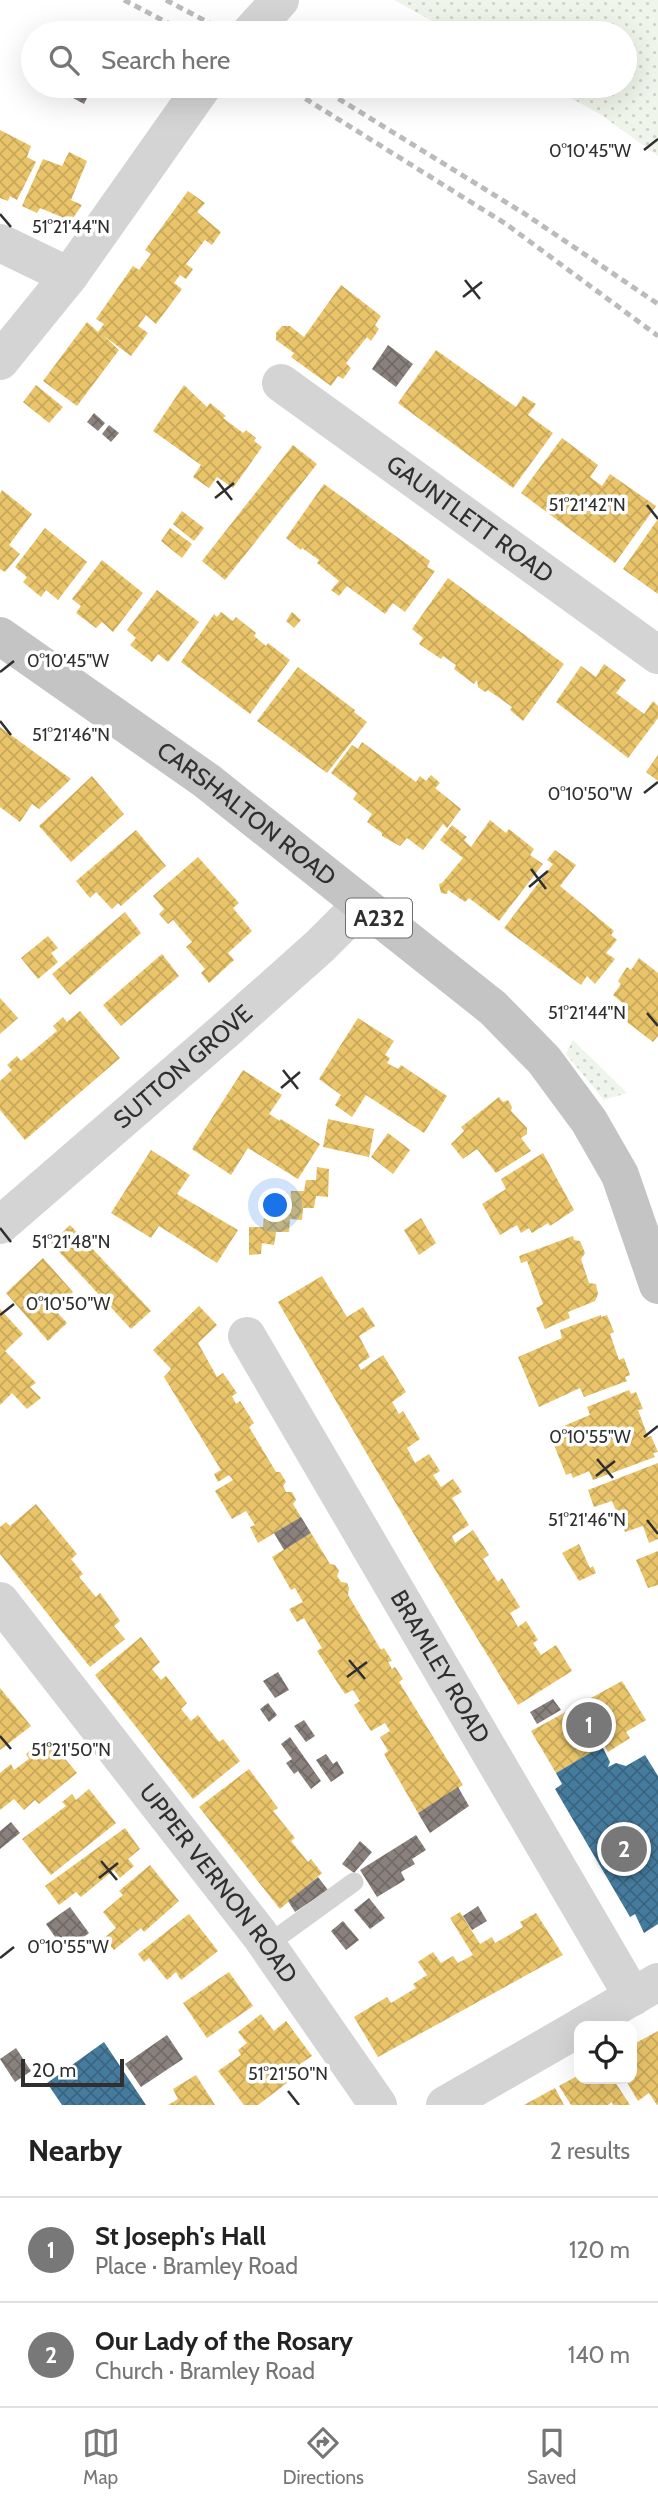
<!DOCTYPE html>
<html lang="en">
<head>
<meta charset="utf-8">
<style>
  :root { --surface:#fff; --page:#f6f6f6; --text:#222; --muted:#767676; --line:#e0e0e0; --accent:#787878 }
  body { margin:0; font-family:Cabin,sans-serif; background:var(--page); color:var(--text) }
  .controls { position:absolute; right:21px; bottom:21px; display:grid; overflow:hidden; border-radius:14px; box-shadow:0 7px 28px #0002 }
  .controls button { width:63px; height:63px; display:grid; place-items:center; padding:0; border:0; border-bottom:2px solid var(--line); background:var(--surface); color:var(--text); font:35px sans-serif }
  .scale { position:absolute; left:21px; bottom:18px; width:103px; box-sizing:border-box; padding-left:7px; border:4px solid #2f2f2f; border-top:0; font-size:19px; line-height:24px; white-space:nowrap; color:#2f2f2f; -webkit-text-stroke:5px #fff; paint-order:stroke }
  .you { position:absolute; left:276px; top:1206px; width:24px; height:24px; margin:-18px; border:5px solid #fff; border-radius:50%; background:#1a73e8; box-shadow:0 0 0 10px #1a73e833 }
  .badge { display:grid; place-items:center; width:46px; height:46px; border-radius:50%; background:var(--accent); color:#fff; font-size:23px; font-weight:700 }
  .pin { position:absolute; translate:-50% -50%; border:4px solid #fff; box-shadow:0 2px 7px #0006 }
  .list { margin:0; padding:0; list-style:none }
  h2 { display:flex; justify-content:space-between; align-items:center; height:91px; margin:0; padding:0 28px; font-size:30px }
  h2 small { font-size:23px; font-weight:400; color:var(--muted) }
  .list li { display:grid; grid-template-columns:46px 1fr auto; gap:21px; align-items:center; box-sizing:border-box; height:105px; padding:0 28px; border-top:2px solid var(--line) }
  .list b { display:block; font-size:26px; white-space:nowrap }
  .list p { margin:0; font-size:23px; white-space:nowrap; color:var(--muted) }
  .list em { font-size:23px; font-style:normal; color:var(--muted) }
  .icon { flex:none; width:38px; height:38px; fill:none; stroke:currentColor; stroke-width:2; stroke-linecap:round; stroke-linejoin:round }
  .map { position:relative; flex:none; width:658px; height:2105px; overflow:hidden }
  .search { position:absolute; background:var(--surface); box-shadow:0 7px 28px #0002; left:21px; right:21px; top:21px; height:77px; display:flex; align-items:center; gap:18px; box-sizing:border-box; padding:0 24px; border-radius:38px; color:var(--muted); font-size:26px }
  .sheet { height:301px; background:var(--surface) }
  nav { display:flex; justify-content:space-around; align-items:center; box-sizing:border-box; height:98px; border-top:2px solid var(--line); background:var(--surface); font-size:19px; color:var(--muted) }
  nav a { display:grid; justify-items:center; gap:4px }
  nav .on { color:var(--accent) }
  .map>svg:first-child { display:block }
  .park { fill:url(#park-dots) }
  .homes { fill:url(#homes-cross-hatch) }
  .public { fill:url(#public-cross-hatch) }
  .industry { fill:url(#industry-cross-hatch) }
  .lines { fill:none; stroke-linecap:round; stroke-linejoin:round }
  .service { stroke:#d4d4d4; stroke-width:19 }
  .minor { stroke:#d4d4d4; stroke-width:38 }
  .tertiary { stroke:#d4d4d4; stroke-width:38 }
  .trunk { stroke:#c4c4c4; stroke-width:38 }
  .rail { stroke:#bbb; stroke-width:5; stroke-dasharray:7 5; stroke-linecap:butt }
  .ticks { fill:none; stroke:#2f2f2f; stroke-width:2.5 }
  .labels { text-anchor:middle; stroke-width:7; stroke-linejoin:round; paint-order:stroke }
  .shield { fill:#fff; stroke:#6d6d6d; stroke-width:2 }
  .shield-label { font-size:23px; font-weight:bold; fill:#2f2f2f }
  .street-label { font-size:24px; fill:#2f2f2f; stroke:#fff }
  .ticks-label { font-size:18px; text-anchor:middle; fill:#2f2f2f; stroke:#fff; stroke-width:7; stroke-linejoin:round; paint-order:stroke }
</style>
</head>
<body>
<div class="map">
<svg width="658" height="2105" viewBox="0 0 658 2105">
  <defs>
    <pattern id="park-dots" width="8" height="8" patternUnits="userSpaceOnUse" patternTransform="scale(1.75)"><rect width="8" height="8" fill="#f0f5eb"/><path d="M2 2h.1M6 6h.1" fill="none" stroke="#ced2ca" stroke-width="1.8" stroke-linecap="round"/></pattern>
    <pattern id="homes-cross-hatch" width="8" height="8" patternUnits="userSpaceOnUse" patternTransform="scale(1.75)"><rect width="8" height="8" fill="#e9c46a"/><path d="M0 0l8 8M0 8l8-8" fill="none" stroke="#c8a95c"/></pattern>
    <pattern id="public-cross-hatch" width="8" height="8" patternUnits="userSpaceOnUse" patternTransform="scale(1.75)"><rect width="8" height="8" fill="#457b9d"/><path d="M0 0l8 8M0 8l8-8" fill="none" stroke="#3a6580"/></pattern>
    <pattern id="industry-cross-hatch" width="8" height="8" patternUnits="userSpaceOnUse" patternTransform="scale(1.75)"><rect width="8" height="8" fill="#8a817c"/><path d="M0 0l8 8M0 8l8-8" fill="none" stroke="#716a66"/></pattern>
  </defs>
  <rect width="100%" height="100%" fill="#fff"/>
  <g class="park">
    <path d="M394,0H658V156L600,114L549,86H625V33H454Z"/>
    <path d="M573,1040L627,1093L604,1100L566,1054Z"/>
  </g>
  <g class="homes">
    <path d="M0,130L31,146L27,157L36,162L17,200L10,196L8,201L0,198Z"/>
    <path d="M69,152L87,161L71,200L82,205L71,221L40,208L37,213L22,206L43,159L62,166Z"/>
    <path d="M188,191L205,203L197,212L221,232L212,245L205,240L186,264L193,269L186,279L180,275L174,283L182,289L156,324L146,315L138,326L148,333L131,356L104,336L119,350L77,406L43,381L87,322L98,332L104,324L96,319L133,266L139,270L151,254L145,250Z"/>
    <path d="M341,285L381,316L375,325L379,329L371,341L367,337L346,363L351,368L343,379L338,376L331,386L291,357L294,353L276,340V333L282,326H290L304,337Z"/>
    <path d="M436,350L516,407L523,396L536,404L528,415L553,433L513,488L398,403Z"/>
    <path d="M36,385L63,407L49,423L23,402Z"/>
    <path d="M184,385L207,407L210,403L226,416L223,418L243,433L246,430L256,438L254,441L262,447L233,488L217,477L209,488L193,477L201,465L153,431Z"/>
    <path d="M562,438L598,465L590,477L602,486L610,474L656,506L615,563L521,493Z"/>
    <path d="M293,445L317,464L225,580L202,561Z"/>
    <path d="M324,484L430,561L427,567L435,571L405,612L393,603L385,614L347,586L339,596L331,590L339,581L317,563L319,560L302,548L301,550L286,538Z"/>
    <path d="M2,490L32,514L9,545L20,554L5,572L0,569V494Z"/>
    <path d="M182,511L204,528L194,541L173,524Z"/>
    <path d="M658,519V594L623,569Z"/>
    <path d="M45,528L87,562L58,600L46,590L41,597L23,582L27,577L15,567Z"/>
    <path d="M170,528L192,544L182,558L161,541Z"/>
    <path d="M102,560L143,593L113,632L102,622L96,628L76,613L81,606L72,599Z"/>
    <path d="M448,578L564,664L523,721L510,710L512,707L488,690L485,692L478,687L477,680L474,684L454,669L456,665L443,656L441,659L419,644L423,638L412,629Z"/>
    <path d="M157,590L199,622L168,662L158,654L152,662L130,645L136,638L127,630Z"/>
    <path d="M221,612L233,621L236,617L256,633L254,636L266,646L268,643L290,660L250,714L181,662L214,614L217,617Z"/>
    <path d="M292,612L301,620L294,628L286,621Z"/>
    <path d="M604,664L626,680L616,693L644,714L653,701L658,706V718L628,758L556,702L581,666L596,677Z"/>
    <path d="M298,667L355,710L354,712L367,722L327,773L257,721Z"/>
    <path d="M0,727L71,779L39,809L32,804L20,822L0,807Z"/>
    <path d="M362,742L416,782L420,776L426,781L431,775L440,783L435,788L461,809L447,828L443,824L423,850L407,838L400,846L382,836V833L367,822L372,814L353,799L357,793L331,773L352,745L358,749Z"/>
    <path d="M658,755V781L646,772Z"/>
    <path d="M92,776L124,814L71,862L39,826Z"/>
    <path d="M490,820L506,833L509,829L534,849L530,855L543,864L499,921L469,898L465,902L448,890L447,894L441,893L439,884L442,883L463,858L440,840L452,825L467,837L464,840L471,847Z"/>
    <path d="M136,830L166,866L121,906L118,903L112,909L96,892L90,898L76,881Z"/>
    <path d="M555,850L576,865L560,886L614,931L611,935L617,940L606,953L615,959L595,984L587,976L581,985L504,928L553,864L547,860Z"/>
    <path d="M198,857L239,903L233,908L252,931L228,953L234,960L209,983L201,973L205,969L186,947L192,942L173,920L168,924L159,914L164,909L153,896Z"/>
    <path d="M125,912L141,933L70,995L52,974Z"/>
    <path d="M48,936L58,948L51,953L58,962L38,979L21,958Z"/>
    <path d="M162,954L179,976L121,1026L103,1005Z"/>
    <path d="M639,958L658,973V1036L653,1042L618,1015L625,1005L613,995L621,984L618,981L627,967L631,970Z"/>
    <path d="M0,998L18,1018L0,1034Z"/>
    <path d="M80,1011L120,1058L25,1140L0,1110V1081L12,1070L7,1065L17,1056L21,1061L57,1031L53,1026L63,1017L67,1022Z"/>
    <path d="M358,1018L394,1041L385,1055L390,1058L387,1063L398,1069L401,1065L447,1096L424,1133L366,1095L352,1117L335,1105L341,1095L319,1079Z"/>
    <path d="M243,1070L282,1095L269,1114L280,1121L281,1119L320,1144L298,1179L248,1148L231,1175L192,1149Z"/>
    <path d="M499,1097L503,1102L508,1100L512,1107L511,1111L527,1128V1134L521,1138L531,1151L496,1173L477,1149L463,1159L451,1144L464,1131L461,1127Z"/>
    <path d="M328,1119L374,1129L369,1157L323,1147Z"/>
    <path d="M388,1133L410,1150L393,1174L371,1157Z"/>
    <path d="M151,1150L190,1175L177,1194L238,1230L217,1263L159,1226L151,1238L111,1213Z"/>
    <path d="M543,1153L574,1210L550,1226L548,1223L532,1233L529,1228L521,1233L517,1225L500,1235L482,1204L506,1189L501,1179Z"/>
    <path d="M317,1167L329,1169L328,1197L316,1196L314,1208H303L302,1220L290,1219L289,1232H276L274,1245L262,1243L261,1254L249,1255V1227H263L264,1215L277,1216V1203L290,1204L291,1191H304L306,1180H316Z"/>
    <path d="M421,1218L436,1243L419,1255L404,1230Z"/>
    <path d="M70,1225L151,1311L131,1329L51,1243Z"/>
    <path d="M573,1236L574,1240L580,1241L585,1253L581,1259L589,1283L596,1284L598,1294L595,1301L568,1312L570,1318L545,1329L536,1308L543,1304L527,1261L521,1263L519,1256Z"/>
    <path d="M43,1258L73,1292L55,1310L67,1323L48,1341L6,1293Z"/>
    <path d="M322,1276L347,1317L363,1307L375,1326L359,1336L370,1357L358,1365L361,1370L383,1355L406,1392L392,1402L399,1414L403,1411L420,1439L407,1448L415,1463L429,1454L440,1471L433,1475L441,1487L453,1479L462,1492L452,1498L469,1525L452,1536L455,1543L473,1530L489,1555L483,1559L498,1582L502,1578L520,1607L510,1613L518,1627L526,1621L538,1640L533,1643L541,1655L556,1645L572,1671L518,1705L425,1553L278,1302Z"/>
    <path d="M199,1306L217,1325L198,1343L217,1377L223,1373L237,1393L232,1396L236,1404L240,1401L254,1423L249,1427L276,1472H280L286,1482L283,1486L286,1492H292L296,1500L293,1504L301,1517L258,1543L250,1527L255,1525L246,1511L232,1519L215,1491L233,1480L229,1475L218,1482L214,1474L221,1470L164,1377L171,1369L153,1350Z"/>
    <path d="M0,1309L23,1334L5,1351L36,1383L30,1387L41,1398L27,1409L12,1393L0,1405Z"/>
    <path d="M601,1315V1317L607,1315L614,1332L610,1334L619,1360L624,1358L630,1375L625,1377L627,1381L584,1397L580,1388L539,1407L518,1357L562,1338L560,1330Z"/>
    <path d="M629,1390L631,1394L636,1392L643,1409L638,1410L648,1437L651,1436L658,1452L653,1453L655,1457L593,1480L589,1471L573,1478L571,1473L566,1475L549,1432L590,1415L587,1407Z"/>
    <path d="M658,1463V1539L649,1543L643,1526L625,1532L612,1501L594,1507L588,1490Z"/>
    <path d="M36,1504L77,1554L71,1559L83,1574L79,1577L96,1597L100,1593L120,1621L114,1626L125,1639L90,1667L0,1554V1527L6,1522L10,1526Z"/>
    <path d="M311,1533L330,1564L335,1565L339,1571L337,1576L341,1582L347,1583L349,1588L348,1595L381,1650L384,1648L392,1661L388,1662L392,1669L395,1667L403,1679L399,1682L463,1785L418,1813L384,1754L388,1751L380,1737L390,1731L385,1723L371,1731L354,1705L360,1701L353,1690L345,1694L317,1651L322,1648L304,1618L297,1622L289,1609L303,1602L295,1588L291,1590L272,1557Z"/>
    <path d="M579,1544L590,1568L593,1566L596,1573L579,1581L562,1553Z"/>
    <path d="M658,1551V1585L648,1588L636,1560Z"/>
    <path d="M141,1637L160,1662L152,1669L161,1680L166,1676L187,1703L181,1709L191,1721L198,1715L219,1742L223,1739L240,1761L193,1799L95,1675Z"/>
    <path d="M622,1681L646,1720L626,1732L630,1738L608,1752L604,1745L556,1773L531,1731Z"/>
    <path d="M0,1688L31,1726L0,1750Z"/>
    <path d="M51,1742L77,1773L39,1804L35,1800L24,1810L14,1799L0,1810V1773L11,1764L14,1770L29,1759L26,1754L40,1743L44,1748Z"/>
    <path d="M249,1769L278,1808L273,1811L295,1838L291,1841L308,1862L311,1859L322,1873L280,1909L199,1807Z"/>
    <path d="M89,1789L116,1823L51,1875L22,1839L66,1806L62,1802L72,1794L76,1800Z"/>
    <path d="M125,1828L140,1849L128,1859L134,1866L120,1878L114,1870L81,1897L76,1892L59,1905L45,1886Z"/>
    <path d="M150,1865L179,1901L144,1932L141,1928L114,1950L104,1938L116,1928L103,1912L123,1895L119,1891Z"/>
    <path d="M460,1912L480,1944L492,1937L495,1943L523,1927L520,1922L536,1913L563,1955L378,2057L354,2017L387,1997L391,2003L416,1988L413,1984L427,1975L418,1962L433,1952L441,1963L453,1956L458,1963L473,1955L450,1918Z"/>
    <path d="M189,1914L218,1951L181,1980L176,1972L167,1980L149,1958L144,1962L138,1954Z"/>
    <path d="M229,1972L253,2006L207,2038L183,2003Z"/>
    <path d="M261,2014L274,2031L286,2021L312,2056L300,2064L304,2070L258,2105H244L218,2071L241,2055L238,2050L247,2043L238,2032Z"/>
    <path d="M658,2031V2105H657L649,2093L638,2101L625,2079H632V2045Z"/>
    <path d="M196,2075L215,2105H168L178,2099L173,2089Z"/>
    <path d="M579,2075V2079H613L630,2105H613L612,2102L608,2105H571L559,2086Z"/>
    <path d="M555,2088L564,2105H524Z"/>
  </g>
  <g class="public">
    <path d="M602,1746L610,1762L608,1767L616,1763L626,1766L645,1755L658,1776V1924L644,1933L635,1914L630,1917L555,1789L562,1784L556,1773Z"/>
    <path d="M104,2042L146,2105H62L47,2083Z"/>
  </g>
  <g class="industry">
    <path d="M78,86L90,92L84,104L73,98Z"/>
    <path d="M388,345L413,364L396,387L372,369Z"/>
    <path d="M94,413L105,423L98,431L87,422Z"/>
    <path d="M109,425L119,433L111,442L102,434Z"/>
    <path d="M301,1517L311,1533L284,1550L274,1533Z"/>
    <path d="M278,1672L289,1690L275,1698L263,1681Z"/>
    <path d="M553,1699L561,1710L537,1724L530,1712Z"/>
    <path d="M268,1703L277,1715L269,1722L260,1709Z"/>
    <path d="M304,1720L315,1736L306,1742L294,1726Z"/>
    <path d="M290,1737L321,1781L311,1789L298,1771L294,1774L286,1763L292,1759L281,1744Z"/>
    <path d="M326,1754L333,1764L337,1761L344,1773L331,1782L316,1760Z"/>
    <path d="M458,1787L469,1806L430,1833L418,1813Z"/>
    <path d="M11,1822L20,1833L0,1849V1831Z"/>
    <path d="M416,1835L426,1850L412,1859L415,1864L401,1872L405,1880L377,1897L360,1870Z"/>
    <path d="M360,1841L372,1852L354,1873L342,1864Z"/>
    <path d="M318,1877L328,1890L295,1912L288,1901Z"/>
    <path d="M369,1898L385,1918L370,1929L354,1910Z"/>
    <path d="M478,1906L487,1921L472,1930L463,1916Z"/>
    <path d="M70,1907L89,1933L65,1951L46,1924Z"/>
    <path d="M343,1921L359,1940L346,1950L331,1931Z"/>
    <path d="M167,2035L183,2059L141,2087L125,2064Z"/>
    <path d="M16,2048L31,2071L15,2082L0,2059Z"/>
  </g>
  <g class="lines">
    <path class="service" d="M267,1945L354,1882"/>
    <g class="minor">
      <path d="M250,33L280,0"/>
      <path d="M0,243L69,276"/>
      <path d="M0,361L69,276L203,86"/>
      <path id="s1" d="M281,383L658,655"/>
      <path id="s2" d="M0,1225L228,1028L320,946L362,904"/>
      <path id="s3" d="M247,1336L633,1997"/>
      <path id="s4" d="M0,1601L260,1935L378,2105"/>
    </g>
    <g class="tertiary">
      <path d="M582,2026L658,1982"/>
      <path d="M445,2105L579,2028"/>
    </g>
    <path class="trunk" id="s5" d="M0,636L207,781L493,1008L544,1060L589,1121L620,1175L658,1285"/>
    <g class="rail">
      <path d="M124,0L187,33"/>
      <path d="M166,0L228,33"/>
      <path d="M285,86L506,224L658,336"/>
      <path d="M318,86L525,214L658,304"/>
    </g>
  </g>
  <path class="ticks" d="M644,150L658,139M0,214L11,227M465,280L480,299M463,297L482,282M217,481L232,500M215,498L234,483M647,505L658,519M0,672L14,661M0,721L11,735M644,793L658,782M531,869L546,889M529,887L548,871M647,1013L658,1026M283,1070L298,1089M281,1088L300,1072M0,1228L11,1242M0,1315L14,1304M644,1437L658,1426M597,1459L613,1478M596,1476L615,1461M647,1520L658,1534M349,1660L365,1679M347,1677L367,1662M0,1736L11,1749M101,1861L117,1880M99,1878L118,1863M0,1958L14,1947M288,2091L299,2105"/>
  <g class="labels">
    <rect class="shield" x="346" y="898.5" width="66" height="39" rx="5"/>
    <g class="shield-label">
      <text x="379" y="926">A232</text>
    </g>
    <g class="street-label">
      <text dy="8" stroke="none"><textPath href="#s1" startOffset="233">GAUNTLETT ROAD</textPath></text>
      <text dy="8" stroke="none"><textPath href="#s5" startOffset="304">CARSHALTON ROAD</textPath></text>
      <text dy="8" stroke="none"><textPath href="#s2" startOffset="242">SUTTON GROVE</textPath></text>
      <text dy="8" stroke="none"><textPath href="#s3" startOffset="383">BRAMLEY ROAD</textPath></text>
      <text dy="8" stroke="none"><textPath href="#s4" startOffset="357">UPPER VERNON ROAD</textPath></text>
    </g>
  </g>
  <g class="ticks-label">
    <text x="590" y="157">0°10'45"W</text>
    <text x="71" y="233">51°21'44"N</text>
    <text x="587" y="511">51°21'42"N</text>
    <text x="68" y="667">0°10'45"W</text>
    <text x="71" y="741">51°21'46"N</text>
    <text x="590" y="800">0°10'50"W</text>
    <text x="587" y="1019">51°21'44"N</text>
    <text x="71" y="1248">51°21'48"N</text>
    <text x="68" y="1310">0°10'50"W</text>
    <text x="590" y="1443">0°10'55"W</text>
    <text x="587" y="1526">51°21'46"N</text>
    <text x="71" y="1756">51°21'50"N</text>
    <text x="68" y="1953">0°10'55"W</text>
    <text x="288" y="2080">51°21'50"N</text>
  </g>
</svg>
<div class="controls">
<button><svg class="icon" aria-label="locate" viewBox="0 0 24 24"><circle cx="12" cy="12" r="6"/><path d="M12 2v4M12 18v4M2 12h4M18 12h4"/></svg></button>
</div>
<div class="scale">20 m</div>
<div class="you"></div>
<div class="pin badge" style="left:589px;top:1725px">1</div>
<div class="pin badge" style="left:624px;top:1849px">2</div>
<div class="search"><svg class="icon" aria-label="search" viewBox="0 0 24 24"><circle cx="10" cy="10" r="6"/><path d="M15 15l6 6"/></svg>Search here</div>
</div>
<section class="sheet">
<h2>Nearby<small>2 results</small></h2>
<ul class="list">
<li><span class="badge">1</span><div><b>St Joseph's Hall</b><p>Place · Bramley Road</p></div><em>120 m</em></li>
<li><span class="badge">2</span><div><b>Our Lady of the Rosary</b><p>Church · Bramley Road</p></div><em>140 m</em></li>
</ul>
</section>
<nav>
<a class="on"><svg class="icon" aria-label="map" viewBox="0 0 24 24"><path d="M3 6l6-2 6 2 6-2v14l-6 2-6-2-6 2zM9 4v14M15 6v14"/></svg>Map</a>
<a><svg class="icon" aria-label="directions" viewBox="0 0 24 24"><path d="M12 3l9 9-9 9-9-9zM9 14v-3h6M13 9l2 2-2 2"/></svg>Directions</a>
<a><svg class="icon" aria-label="saved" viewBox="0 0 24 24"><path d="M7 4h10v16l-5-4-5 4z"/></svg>Saved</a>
</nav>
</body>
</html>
